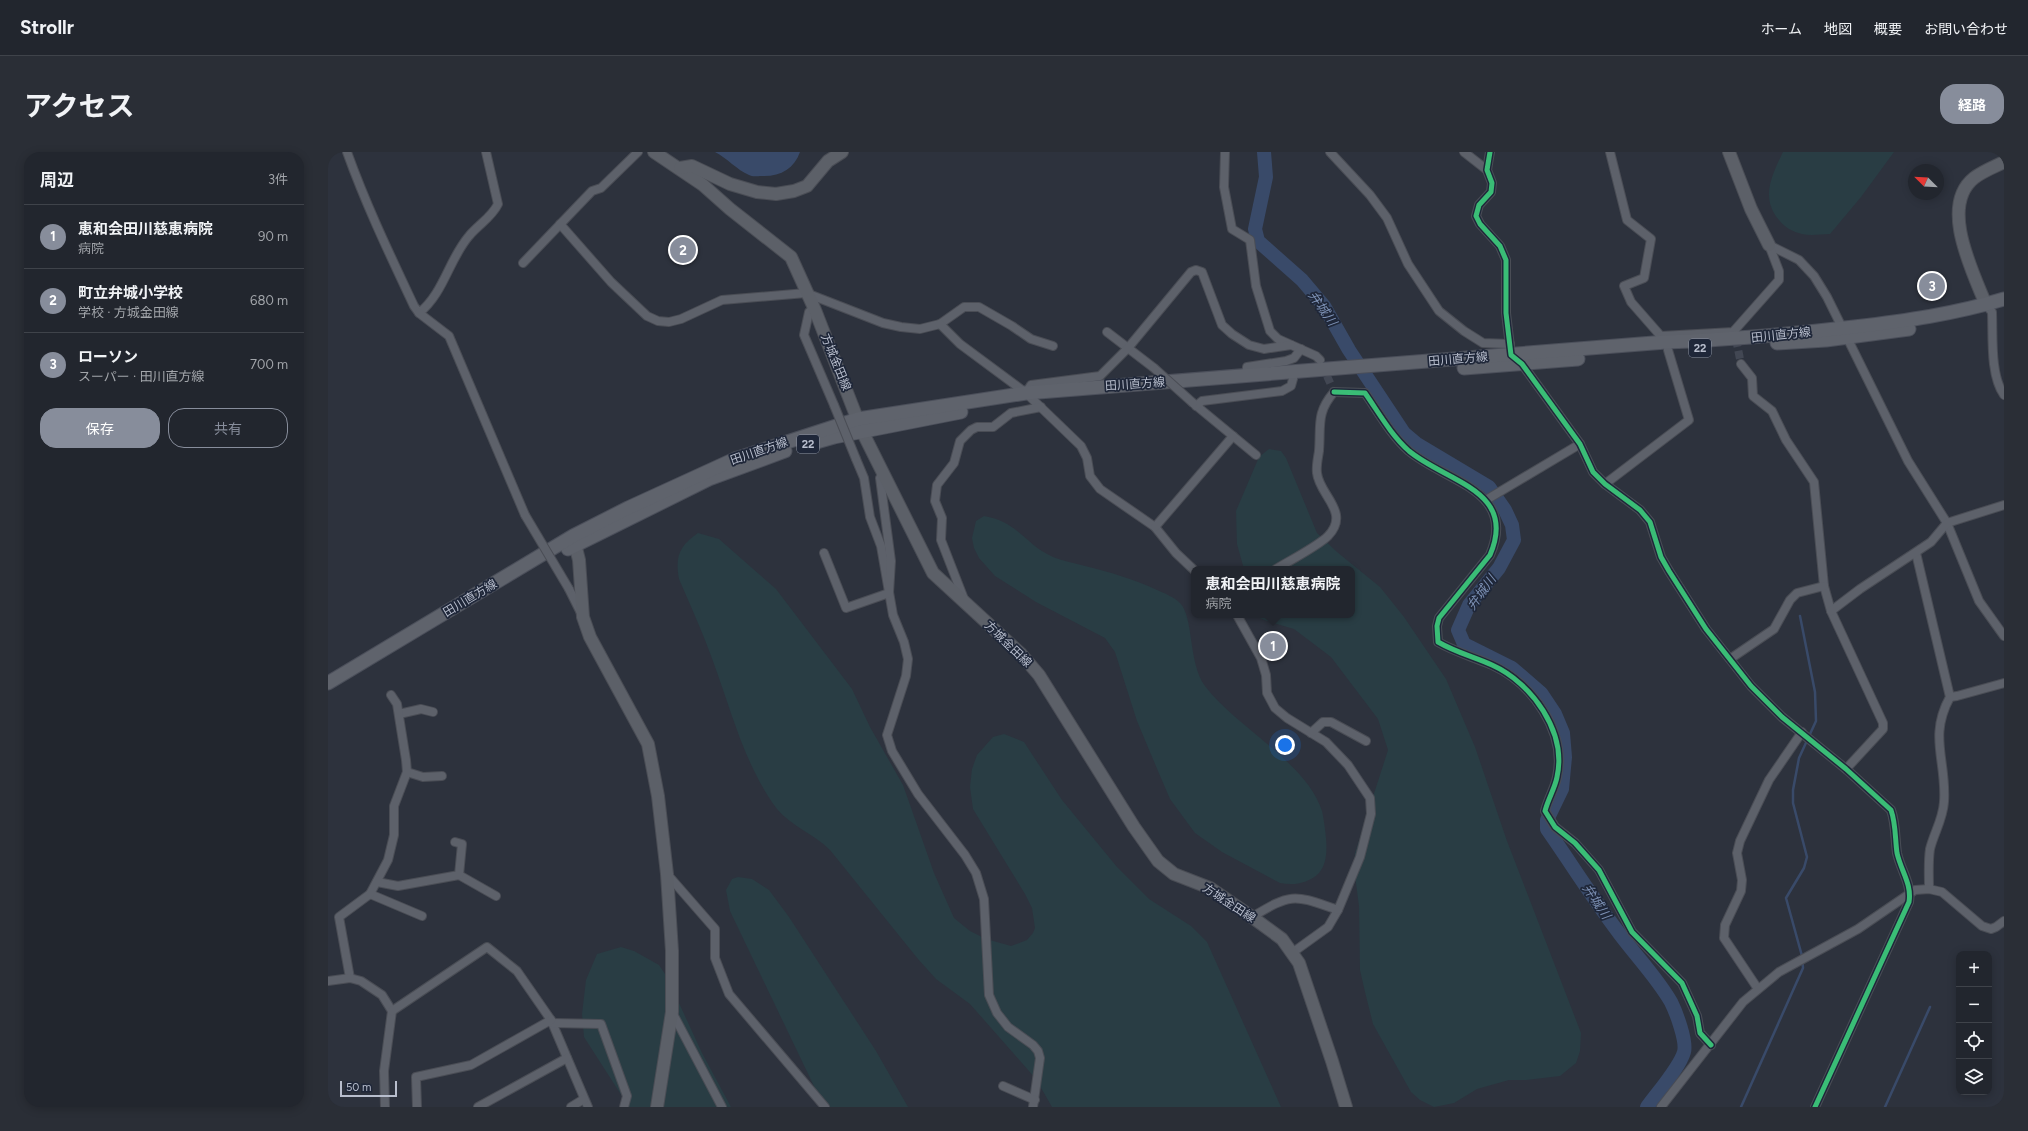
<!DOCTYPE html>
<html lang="ja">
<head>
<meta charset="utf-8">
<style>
  :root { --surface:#22262e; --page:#2a2e36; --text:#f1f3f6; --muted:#a2a5aa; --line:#3f434a; --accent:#878d9b }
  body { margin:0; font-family:Figtree,"Noto Sans JP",sans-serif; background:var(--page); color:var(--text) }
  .controls { position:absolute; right:12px; bottom:12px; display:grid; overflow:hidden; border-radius:8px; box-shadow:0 2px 10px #0003 }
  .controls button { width:36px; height:36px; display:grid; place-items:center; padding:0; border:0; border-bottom:1px solid var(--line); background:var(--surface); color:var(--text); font:20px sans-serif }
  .compass { position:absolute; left:1580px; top:12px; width:36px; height:36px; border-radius:50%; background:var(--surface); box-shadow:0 2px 10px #0003; rotate:294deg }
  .scale { position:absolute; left:12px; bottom:10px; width:57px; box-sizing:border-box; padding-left:4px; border:2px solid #b8becd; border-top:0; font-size:11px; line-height:14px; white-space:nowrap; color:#b8becd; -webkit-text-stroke:3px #1f2739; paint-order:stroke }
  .you { position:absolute; left:957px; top:593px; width:14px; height:14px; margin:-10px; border:3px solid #fff; border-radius:50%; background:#1a73e8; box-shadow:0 0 0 6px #1a73e833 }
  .badge { display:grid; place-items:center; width:26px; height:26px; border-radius:50%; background:var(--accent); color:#fff; font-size:13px; font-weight:700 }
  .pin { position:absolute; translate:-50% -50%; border:2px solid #fff; box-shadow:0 1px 4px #0006 }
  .popup { position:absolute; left:863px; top:414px; width:164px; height:52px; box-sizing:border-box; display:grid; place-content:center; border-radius:8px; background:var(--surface); filter:drop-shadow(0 1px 3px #0005); font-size:13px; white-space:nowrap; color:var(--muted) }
  .popup b { font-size:15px; color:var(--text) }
  .popup::after { content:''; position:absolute; left:50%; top:100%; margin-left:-8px; border:8px solid transparent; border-top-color:var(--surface) }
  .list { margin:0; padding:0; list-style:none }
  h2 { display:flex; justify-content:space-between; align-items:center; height:52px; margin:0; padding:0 16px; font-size:17px }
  h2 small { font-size:13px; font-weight:400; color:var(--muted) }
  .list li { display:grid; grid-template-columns:26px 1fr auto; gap:12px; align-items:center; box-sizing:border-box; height:64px; padding:0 16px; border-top:1px solid var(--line) }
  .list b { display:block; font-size:15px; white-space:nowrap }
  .list p { margin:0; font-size:13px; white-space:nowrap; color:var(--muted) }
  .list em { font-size:13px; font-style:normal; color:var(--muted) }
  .actions { display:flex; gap:8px; padding:12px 16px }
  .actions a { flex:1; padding:9px 0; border:1px solid var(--accent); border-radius:16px; text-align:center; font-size:14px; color:var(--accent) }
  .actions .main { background:var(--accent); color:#fff }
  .icon { flex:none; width:22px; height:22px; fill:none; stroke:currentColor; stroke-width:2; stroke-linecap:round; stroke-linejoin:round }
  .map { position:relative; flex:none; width:1676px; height:955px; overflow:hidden; border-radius:16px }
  header { display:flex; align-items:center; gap:24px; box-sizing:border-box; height:56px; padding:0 20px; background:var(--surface); border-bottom:1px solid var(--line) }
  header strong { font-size:19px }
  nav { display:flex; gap:22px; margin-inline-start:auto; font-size:14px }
  .intro { display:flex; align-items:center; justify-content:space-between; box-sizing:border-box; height:96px; padding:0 24px }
  h1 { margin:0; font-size:28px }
  .button { padding:10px 18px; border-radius:16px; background:var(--accent); color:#fff; font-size:14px; font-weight:700 }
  main { display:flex; gap:24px; padding:0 24px }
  aside { flex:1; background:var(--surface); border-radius:16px; box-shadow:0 2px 10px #0003 }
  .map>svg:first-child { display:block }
  .green { fill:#293d44 }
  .water { fill:#394a69 }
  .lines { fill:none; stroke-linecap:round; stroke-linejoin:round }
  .stream { stroke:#394a69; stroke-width:2.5 }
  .river { stroke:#394a69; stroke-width:14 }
  .street-tunnel { stroke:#424753; stroke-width:8; stroke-dasharray:8 4; stroke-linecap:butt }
  .street-casing { stroke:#4a4d55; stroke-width:10 }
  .secondary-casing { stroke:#4a4d55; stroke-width:14 }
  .primary-casing { stroke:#4b4f5a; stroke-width:15 }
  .street { stroke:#5d616a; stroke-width:8 }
  .secondary { stroke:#5c6068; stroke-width:12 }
  .primary { stroke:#5f636c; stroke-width:13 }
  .street-bridge-casing { stroke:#4a4d55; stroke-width:10; stroke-linecap:butt }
  .street-bridge { stroke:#5d616a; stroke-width:8 }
  .cycleway-casing { stroke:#1f2739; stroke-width:8 }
  .cycleway { stroke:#3abd76; stroke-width:5 }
  .labels { text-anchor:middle; stroke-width:3.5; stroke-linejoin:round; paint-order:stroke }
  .shield { fill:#1f2739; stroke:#8a91a1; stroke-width:1 }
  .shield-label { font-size:11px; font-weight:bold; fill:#b8becd }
  .street-label { font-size:12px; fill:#b8becd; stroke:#1f2739 }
  .water-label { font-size:13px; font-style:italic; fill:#7d91b5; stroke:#1f2739 }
</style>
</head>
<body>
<header>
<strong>Strollr</strong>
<nav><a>ホーム</a><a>地図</a><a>概要</a><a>お問い合わせ</a></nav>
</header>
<div class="intro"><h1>アクセス</h1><a class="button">経路</a></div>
<main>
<aside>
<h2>周辺<small>3件</small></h2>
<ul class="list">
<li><span class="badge">1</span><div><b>恵和会田川慈恵病院</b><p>病院</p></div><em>90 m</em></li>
<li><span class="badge">2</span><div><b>町立弁城小学校</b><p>学校 · 方城金田線</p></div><em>680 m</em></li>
<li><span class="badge">3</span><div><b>ローソン</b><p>スーパー · 田川直方線</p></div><em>700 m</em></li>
</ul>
<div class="actions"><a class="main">保存</a><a>共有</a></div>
</aside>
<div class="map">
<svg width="1676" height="955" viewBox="0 0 1676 955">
  <rect width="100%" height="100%" fill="#2d323d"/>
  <g class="green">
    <path d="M1455,0H1566L1533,45L1502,82C1493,82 1483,84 1474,82C1465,80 1456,75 1451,68C1432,46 1444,23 1455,0Z"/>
    <path d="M941,297L953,299L958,306L989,381L1009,400L1052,435L1076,465L1118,527L1147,595L1179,689L1253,881L1252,899L1248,911L1232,924L1198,928H1181L1149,937L1126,951L1106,955L1092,948L1083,940L1045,872L1037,840L1032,818L1031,754L1026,716L1027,701L1060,598L1050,567L1003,505L966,477L939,469L925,463H1024V417H916L909,392L908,359L931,305Z"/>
    <path d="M656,364C691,370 697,393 725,405C735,409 747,411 757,414C781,420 806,427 829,438C836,441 846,445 852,451C866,465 860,511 877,534C908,575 979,611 994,659C996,668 997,677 998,686C999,697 999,712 991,721C981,731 966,734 952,731L894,700L867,681L842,647L830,619L809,569L787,500L777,486L708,450L667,424L651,406L646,396L644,386L648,369Z"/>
    <path d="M370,381L391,387L448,437L524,537L542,575L575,633L606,721L626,766L642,779L658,787L683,794L699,788L705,781L707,776L704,756L697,742L645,657L642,635L644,617L649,603L665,585L676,582L696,590L734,648L789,715L821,747L863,774L879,790L953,955H724L708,927L642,852L608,827L590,807L502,698C486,682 463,674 449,657C417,614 404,561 386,512C376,483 363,455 351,427C347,405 351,394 370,381Z"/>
    <path d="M410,725L424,727L441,738L461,765L548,899L580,955H496L402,759L398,738L404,727Z"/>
    <path d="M293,795L306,799L331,813L339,825L374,901L403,955H301L256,885L254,862L258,828L269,802Z"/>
  </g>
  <path class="water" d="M387,0H472C466,17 452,25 433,24C430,24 424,25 421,23C409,18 399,6 387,0Z"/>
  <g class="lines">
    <g class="stream">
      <path d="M1413,955L1475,816L1474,804L1458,746L1476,716L1479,705L1465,651V638L1471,606L1488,569L1487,540L1472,464"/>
      <path d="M1557,955L1602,855"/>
    </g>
    <path class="river" d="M936,0L938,25L927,77L930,89L974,128L996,154L1021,198L1076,281L1089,292L1161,335L1177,358L1184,373L1186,388L1171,416L1141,453L1130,478L1136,492L1184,516L1213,541L1227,562L1235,581L1237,605L1234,637L1219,668V677C1242,710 1264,745 1288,777C1306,802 1328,824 1343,850C1348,860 1359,889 1356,900C1352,915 1329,941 1319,955"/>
    <g class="street-tunnel">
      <path d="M1408,187L1413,212"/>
      <path d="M994,213L1004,235"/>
    </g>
    <g class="street-casing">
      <g id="street">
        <path d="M19,0C38,53 62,103 86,154L91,161C116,141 121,107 141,84C150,73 164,65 170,52L158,0"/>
        <path d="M897,0L896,35L904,77L922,88L928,134L942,179L950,187L988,204L992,208"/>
        <path d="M1002,0L1042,43L1059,66L1080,112L1111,159L1136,179L1155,191L1182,192"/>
        <path d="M1136,0L1159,18"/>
        <path d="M1162,0L1159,18L1164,31L1163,40L1151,53L1148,64L1152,72L1172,94L1178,108V161L1183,203L1194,212L1252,292L1265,320L1277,332L1312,358L1322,370L1333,405L1341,419L1378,477L1423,534L1454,565L1518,617L1563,658C1568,672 1567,687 1569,701C1573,719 1584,732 1581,750L1487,955"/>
        <path d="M1282,0L1299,68L1323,87L1316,126L1296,134L1303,150L1338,190"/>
        <path d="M232,72L283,130L319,164L330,169L341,170L353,167L394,148L478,141L555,171L573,175L592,177L612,172L636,155H651L684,174L703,187L725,194"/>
        <path d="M1441,93L1471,108L1486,124L1499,145L1580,309L1619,371L1651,449L1676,484"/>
        <path d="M195,111L264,39L273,36L310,0"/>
        <path d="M1658,153L1664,160C1665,185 1662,223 1676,243"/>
        <path d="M486,156L481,160L476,183L506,253"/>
        <path d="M91,161L121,184L197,363"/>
        <path d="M612,172L632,192L698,241L753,294L759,306L762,324L772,337L827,375L848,401L866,418"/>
        <path d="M779,180L826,216"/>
        <path d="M1333,184L1405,180L1451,128V119L1441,93"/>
        <path d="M1413,212L1424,226L1425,244L1444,259L1458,288L1486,330L1496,434L1503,459L1555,571V577L1518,617"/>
        <path d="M918,224L919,215L958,209L966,206L973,197"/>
        <path d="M1006,240L1037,241C1051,261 1063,283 1081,299C1118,330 1190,338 1162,403L1111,466L1109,474L1110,490C1127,500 1146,505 1164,513C1204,531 1239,580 1229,625C1227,636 1220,647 1217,659L1227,675L1247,691L1271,718L1304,780L1354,831L1369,864L1372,881L1383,893"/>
        <path d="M698,241L703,233L772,224L800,196L863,120L868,118L874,120L894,173L904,182L921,193L936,197L963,193"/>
        <path d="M865,251L928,303"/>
        <path d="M868,254L874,249L954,239L963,234L965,227"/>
        <path d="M528,307L536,326L542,365L553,394L565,463L576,490L580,507L578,524L559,583L564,599L590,642L637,703L648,721L656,747L661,843L669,861L680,875L705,893L710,899L712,906L705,955"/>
        <path d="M1277,332L1361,268L1340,198"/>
        <path d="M1158,348L1252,292"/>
        <path d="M827,375L905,284"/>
        <path d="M496,401L518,456L561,441L563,409L552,326L555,321"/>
        <path d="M1588,401L1622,545C1600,585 1619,609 1616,650C1615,667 1606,681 1602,697C1600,710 1601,724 1601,737"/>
        <path d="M948,417C961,409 990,394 1000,384C1023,360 991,343 989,321C988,314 990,306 991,299C993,273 988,261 1006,240"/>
        <path d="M241,437L252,459"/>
        <path d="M636,447L613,388L614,366L607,349L609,333L626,311L632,289L643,278L649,275H665L683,261L713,255"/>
        <path d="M1503,459L1532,437L1603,390L1619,371L1676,353"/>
        <path d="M909,463L933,506L938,523L939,541L947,556L959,566L998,590L1020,613L1042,646L1043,662L1032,705L1010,758L1000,775L964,801"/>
        <path d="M1402,507L1446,477L1462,448L1469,441L1496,434"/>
        <path d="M1622,545L1629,544L1676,531"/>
        <path d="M71,562L93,557L105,560"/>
        <path d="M983,581L995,570H1003L1038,589"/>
        <path d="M79,620L95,625L114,624"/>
        <path d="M339,722L387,777V806L401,842L497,955"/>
        <path d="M131,723L168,744"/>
        <path d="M49,730L70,734L131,723L134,692L127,690"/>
        <path d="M42,742L94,764"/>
        <path d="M924,765C965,740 966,743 1010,758"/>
        <path d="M22,826L11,765L42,742L60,708L66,683V654L79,620L78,608L69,552L63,543"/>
        <path d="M0,829L22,826L33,829L54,843L64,859L56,919L57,955"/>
        <path d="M1430,837L1396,786L1397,773L1413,739L1414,728L1409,701L1412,689L1441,628L1474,580"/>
        <path d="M64,859L159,795L189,819L223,868L260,955"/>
        <path d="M344,860L394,955"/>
        <path d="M224,871L273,872L299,944L296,955"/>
        <path d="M675,934L707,948"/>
        <path d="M89,955L88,925L143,913L223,868"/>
        <path d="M150,955L239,906"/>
        <path d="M243,955L256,947"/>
        <path d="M1333,955L1415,850L1451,820L1530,777L1587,738L1601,737L1614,740L1654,774L1663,777L1668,775L1676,769"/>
      </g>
    </g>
    <g class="secondary-casing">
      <g id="secondary">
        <path d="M326,0L375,33L402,57L463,105L487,158L534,279L605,421L693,502L711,523L806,675L830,709L846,722L882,736L924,765L954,787L971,811L1004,909L1018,955"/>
        <path d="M1401,0L1423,57L1441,93"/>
        <path d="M352,16L364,14L402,32L429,40L448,42L466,39L479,34L500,9L514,0"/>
        <path d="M1658,153C1645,120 1611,54 1646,26C1655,19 1666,15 1676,10"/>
        <path d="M245,384L251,408L255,465L262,485L320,592L330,644L339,722L344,799V860L329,955"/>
      </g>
    </g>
    <g class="primary-casing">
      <g id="primary">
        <path d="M1449,191L1498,188L1581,177"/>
        <path d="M1136,216L1250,207"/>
        <path d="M478,293L506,285L633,260"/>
        <path d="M240,397L381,327L457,299"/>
        <path d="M0,531L245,384L300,356L407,307L530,267L698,241L1338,190C1401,188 1463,182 1526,175C1577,169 1627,162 1676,147"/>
      </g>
    </g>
    <use href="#street" class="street"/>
    <use href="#secondary" class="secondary"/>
    <use href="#primary" class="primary"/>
    <g class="street-bridge-casing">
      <g id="street-bridge">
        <path d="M826,216L865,251"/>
        <path d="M506,253L528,307"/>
        <path d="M197,363L241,437"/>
      </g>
    </g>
    <use href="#street-bridge" class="street-bridge"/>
    <g class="cycleway-casing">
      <g id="cycleway">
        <path d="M1162,0L1159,18L1164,31L1163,40L1151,53L1148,64L1152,72L1172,94L1178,108V161L1183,203L1194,212L1252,292L1265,320L1277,332L1312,358L1322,370L1333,405L1341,419L1378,477L1423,534L1454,565L1518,617L1563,658C1568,672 1567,687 1569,701C1573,719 1584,732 1581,750L1487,955"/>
        <path d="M1006,240L1037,241C1051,261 1063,283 1081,299C1118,330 1190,338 1162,403L1111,466L1109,474L1110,490C1127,500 1146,505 1164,513C1204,531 1239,580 1229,625C1227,636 1220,647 1217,659L1227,675L1247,691L1271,718L1304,780L1354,831L1369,864L1372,881L1383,893"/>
      </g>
    </g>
    <use href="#cycleway" class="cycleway"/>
  </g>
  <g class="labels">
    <g class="shield">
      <rect x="1361" y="187" width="22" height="18" rx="3"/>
      <rect x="469" y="283" width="22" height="18" rx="3"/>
    </g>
    <g class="shield-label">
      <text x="1372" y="200">22</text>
      <text x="480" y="296">22</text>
    </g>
    <g class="street-label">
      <text transform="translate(1453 183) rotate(-6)" y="4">田川直方線</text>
      <text transform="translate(1130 207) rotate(-5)" y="4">田川直方線</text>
      <text transform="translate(508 210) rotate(68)" y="4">方城金田線</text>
      <text transform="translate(807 232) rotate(-4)" y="4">田川直方線</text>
      <text transform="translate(431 299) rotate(-19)" y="4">田川直方線</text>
      <text transform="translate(142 446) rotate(-31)" y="4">田川直方線</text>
      <text transform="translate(680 492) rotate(44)" y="4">方城金田線</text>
      <text transform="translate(901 751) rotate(33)" y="4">方城金田線</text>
    </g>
    <g class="water-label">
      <text transform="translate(995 156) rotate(55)" y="5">弁城川</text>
      <text transform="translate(1153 440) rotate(-54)" y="5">弁城川</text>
      <text transform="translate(1269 749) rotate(56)" y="5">弁城川</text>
    </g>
  </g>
</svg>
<div class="controls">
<button>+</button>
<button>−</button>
<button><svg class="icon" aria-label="locate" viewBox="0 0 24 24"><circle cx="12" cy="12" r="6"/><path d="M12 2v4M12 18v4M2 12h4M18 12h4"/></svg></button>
<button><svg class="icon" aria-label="layers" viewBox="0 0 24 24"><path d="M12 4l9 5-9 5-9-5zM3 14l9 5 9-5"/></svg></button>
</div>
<svg class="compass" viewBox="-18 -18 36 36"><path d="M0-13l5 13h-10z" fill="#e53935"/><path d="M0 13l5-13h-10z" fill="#a2a5aa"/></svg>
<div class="scale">50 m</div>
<div class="you"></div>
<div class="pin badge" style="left:945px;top:494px">1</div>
<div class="popup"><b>恵和会田川慈恵病院</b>病院</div>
<div class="pin badge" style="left:355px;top:98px">2</div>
<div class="pin badge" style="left:1604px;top:134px">3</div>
</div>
</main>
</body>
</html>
